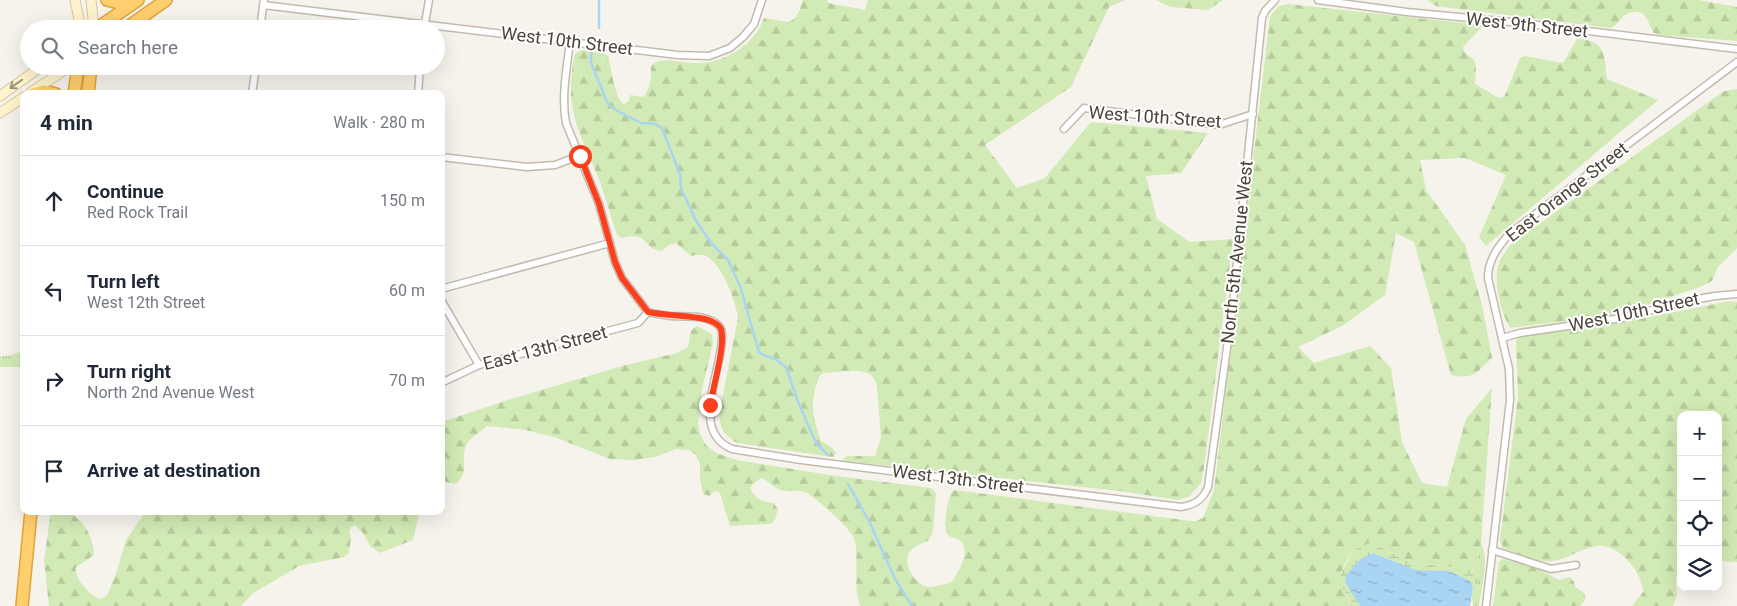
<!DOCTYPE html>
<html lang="en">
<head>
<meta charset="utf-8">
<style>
  :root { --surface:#fff; --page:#f6f6f7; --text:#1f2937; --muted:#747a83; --line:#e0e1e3 }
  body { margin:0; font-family:Roboto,sans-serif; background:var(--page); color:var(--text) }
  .controls { position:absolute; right:15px; bottom:15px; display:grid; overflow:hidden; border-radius:10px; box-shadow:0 5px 20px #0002 }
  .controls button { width:45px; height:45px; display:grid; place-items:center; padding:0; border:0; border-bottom:1px solid var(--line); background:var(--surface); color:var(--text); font:25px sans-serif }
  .stop { position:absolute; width:15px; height:15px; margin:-11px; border:4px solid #fc3f1d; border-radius:50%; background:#fff }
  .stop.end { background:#fc3f1d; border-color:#fff; box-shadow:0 1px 5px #0008 }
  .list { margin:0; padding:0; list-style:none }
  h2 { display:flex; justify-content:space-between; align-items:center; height:65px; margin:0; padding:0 20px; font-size:21px }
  h2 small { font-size:16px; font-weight:400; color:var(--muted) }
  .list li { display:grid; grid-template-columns:32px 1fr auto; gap:15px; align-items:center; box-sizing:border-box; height:90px; padding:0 20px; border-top:1px solid var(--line) }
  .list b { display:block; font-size:19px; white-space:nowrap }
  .list p { margin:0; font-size:16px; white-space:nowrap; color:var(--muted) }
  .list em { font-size:16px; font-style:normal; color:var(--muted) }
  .icon { flex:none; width:28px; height:28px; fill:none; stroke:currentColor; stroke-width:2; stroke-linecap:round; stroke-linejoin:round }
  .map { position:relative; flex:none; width:1737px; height:606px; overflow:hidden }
  .search { position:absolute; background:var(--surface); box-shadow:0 5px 20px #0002; left:20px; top:20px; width:425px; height:55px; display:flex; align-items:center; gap:12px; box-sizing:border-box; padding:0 18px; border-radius:28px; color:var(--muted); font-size:19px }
  .panel { position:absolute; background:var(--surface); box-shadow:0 5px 20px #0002; left:20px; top:90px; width:425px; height:425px; border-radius:10px }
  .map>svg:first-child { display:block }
  .grass { fill:url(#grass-tufts) }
  .forest { fill:url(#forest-firs) }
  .wetland { fill:url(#wetland-marsh) }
  .water { fill:url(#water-ripples) }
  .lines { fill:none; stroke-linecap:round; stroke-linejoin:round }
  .stream { stroke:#a9d4f2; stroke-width:2.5 }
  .street-casing { stroke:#c2bbae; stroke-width:9 }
  .secondary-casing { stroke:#d6c79b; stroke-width:11 }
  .highway-casing { stroke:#e0a43c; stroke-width:14 }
  .street { stroke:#fff; stroke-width:6 }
  .secondary { stroke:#fff3cd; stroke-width:9 }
  .highway { stroke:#ffcf6e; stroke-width:11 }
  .oneway { stroke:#9c937c }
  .route { stroke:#fc3f1d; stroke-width:6 }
  .labels { text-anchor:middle; stroke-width:4; stroke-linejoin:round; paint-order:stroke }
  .street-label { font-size:18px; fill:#4b4439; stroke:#fff }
</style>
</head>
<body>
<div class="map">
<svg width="1737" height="606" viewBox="0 0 1737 606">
  <defs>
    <pattern id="grass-tufts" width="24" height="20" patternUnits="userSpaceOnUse" patternTransform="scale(1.25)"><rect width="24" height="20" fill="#d2eab5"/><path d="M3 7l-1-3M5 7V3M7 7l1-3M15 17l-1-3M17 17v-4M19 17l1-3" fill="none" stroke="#b6ca9c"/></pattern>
    <pattern id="forest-firs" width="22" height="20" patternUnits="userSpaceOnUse" patternTransform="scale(1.25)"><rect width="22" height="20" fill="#d2eab5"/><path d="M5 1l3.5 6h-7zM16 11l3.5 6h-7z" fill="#b6ca9c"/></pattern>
    <pattern id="wetland-marsh" width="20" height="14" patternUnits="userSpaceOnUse" patternTransform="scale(1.25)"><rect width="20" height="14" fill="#d2eab5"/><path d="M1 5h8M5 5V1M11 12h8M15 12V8" fill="none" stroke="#b6ca9c"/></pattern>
    <pattern id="water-ripples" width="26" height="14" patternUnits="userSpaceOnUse" patternTransform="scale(1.25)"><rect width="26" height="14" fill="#a9d4f2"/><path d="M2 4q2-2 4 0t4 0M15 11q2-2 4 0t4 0" fill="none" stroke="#8caec5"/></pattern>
  </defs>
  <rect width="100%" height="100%" fill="#f6f3ec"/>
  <g class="grass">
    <path d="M24,348V367H0V356C8,357 19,354 24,348Z"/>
    <path d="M1481,544C1490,556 1481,591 1479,606H1473L1472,596L1474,580L1472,569Z"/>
  </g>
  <g class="forest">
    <path d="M803,0H827L828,3L865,10L868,0H1125L1109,7L1071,87L985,145L1017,188L1045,178L1091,122L1208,133L1181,173L1146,176L1157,219L1190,242L1233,239L1204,468L1201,483L1189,497L1178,500L1119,491L845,461L843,460L845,457L848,456H875L881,437L877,387C876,382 874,376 869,374C860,368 835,372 824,373L820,375C809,402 812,415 821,441L830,446L836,453L833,457L737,443C725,436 720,428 719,415L738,318C736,302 722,263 706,256C702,254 696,255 691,256L676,243L669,245L662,251C642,250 649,230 622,238L617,235C611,217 606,198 599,180C592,160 581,140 575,119C569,99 570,74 575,54L580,50L604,53L608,56C612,68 614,98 624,104L629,101L630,95L644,97C648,90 651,83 651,75C651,71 650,67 653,64C661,56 687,64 698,63C726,63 755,44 764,18L788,22C798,19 800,9 803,0Z"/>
    <path d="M1156,0H1223L1208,10L1171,7Z"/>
    <path d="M1427,0H1698L1737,7V41L1661,35L1654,33C1650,28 1649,20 1644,15C1642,12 1640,13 1637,12C1620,11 1622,24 1610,28L1436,6Z"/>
    <path d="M1288,4L1481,25L1482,27L1463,47C1464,55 1468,54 1473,59C1478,64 1475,78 1475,84L1497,97L1502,98L1505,95L1520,59L1524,56L1563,63L1577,39C1607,40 1604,56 1607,79L1658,100L1486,246L1479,237L1506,175L1465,158L1420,160L1426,190L1465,245L1482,305L1492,358C1475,373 1475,380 1451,375L1414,242L1396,233L1385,295L1342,326L1298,347L1314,363L1370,346L1391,368L1402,442L1422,483L1447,487L1466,419L1492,388L1481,544L1472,569L1413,563L1378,546L1353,550C1336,578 1337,579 1353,606H861C853,589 858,571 856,553C856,549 856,542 854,538C851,529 816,498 807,493C798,489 787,492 781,490C774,488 769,481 761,478L754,483L750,488C755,499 762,502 774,503L778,510L775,519L771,524L730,526L720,493L715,491L709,496L703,494L700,478V464L696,455L689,450L676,449L655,457L634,460L610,459L554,437L526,430L487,426C482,431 473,436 468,442C458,457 472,469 456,484L441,481V422L508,400L622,366L677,353L688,347L691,331L697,326L712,334L713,343L702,390L698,424L700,433L705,444L716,453L737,460L829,475L931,488L936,493L933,532L928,541C921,544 913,546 909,553C902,565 916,585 928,587C935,587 945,584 952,582C958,573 973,550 959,540C954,537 948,538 946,532C944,523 947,496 954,490L1191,521H1196L1203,518L1214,490L1270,16L1279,6Z"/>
    <path d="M1737,89V248L1718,267L1712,281L1700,287L1620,314L1510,328C1501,312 1495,289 1497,271C1498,261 1505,252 1511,244L1724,91Z"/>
    <path d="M1730,301L1737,302V562L1718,561V415H1681V574L1676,579L1677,595L1673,606H1632L1644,591C1642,585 1640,579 1637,573C1631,561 1613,544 1598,546C1582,547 1568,560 1551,561C1535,563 1518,554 1503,548L1500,540L1518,397L1516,342L1518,337L1624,322Z"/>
    <path d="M51,511H70C74,516 78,519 82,523C89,531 94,544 94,555L76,567C73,577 90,595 99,599L107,596L117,571L126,540L146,511H420L413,540L380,553L370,546L363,533L355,525L351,527L349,532L351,538L349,553L344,557L299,566L253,593L241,606H49L44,560Z"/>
    <path d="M1503,559L1537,568L1559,580L1570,577L1574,582L1575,587L1584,593L1586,598L1580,606H1493L1498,568L1499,562Z"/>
  </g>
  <path class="wetland" d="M1369,543L1378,546L1413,563L1472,569L1474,580L1473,589L1470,581L1449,571L1416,570L1373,553L1346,584L1360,606H1353L1341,585L1339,578L1353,550Z"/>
  <path class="water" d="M1373,553L1416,570L1449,571L1470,581L1473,588L1470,606H1360L1346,584L1345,576L1361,559Z"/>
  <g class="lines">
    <g class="stream">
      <path d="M599,28V0"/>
      <path d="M591,53V63L607,102L612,108L641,123L655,124L662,128L680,174L681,188L695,219L711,243L728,260L740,286L759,352L763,355L775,359L786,367L799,404L816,443L828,455"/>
      <path d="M848,484L869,521L895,579L912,606"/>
    </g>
    <g class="street-casing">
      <g id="street">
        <path d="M1318,0L1407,12L1522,23L1737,49"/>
        <path d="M263,5L678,55L709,56L730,48L743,37L754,24L762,0"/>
        <path d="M260,29L264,0"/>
        <path d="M424,29L429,0"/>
        <path d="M570,41C567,68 561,96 566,123L599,204L615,262L622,278L648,312"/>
        <path d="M252,94L256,66"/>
        <path d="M418,94L420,66"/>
        <path d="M1064,129L1084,108L1219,125L1253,114"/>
        <path d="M441,157L527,167L555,165L579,156"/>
        <path d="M441,289L610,243"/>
        <path d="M441,300L479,365"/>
        <path d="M648,312C655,314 663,315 671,316C685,317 708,314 719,326C722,328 722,333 722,337C722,371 689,431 732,449L801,460L1181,507C1194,505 1203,500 1208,487L1232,311L1262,18L1265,11L1275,0"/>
        <path d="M1502,338L1520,333L1622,318L1686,301L1715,296L1737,294"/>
        <path d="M441,383L479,365L638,323L648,312"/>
        <path d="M1492,550L1551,569L1576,565"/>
        <path d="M1486,606L1510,400L1509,369L1488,278C1488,260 1498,247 1509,234L1737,62"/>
      </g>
    </g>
    <g class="secondary-casing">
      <g id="secondary">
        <path d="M75,0L81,29"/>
        <path d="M91,0L94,29"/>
        <path d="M31,92L71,66"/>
        <path d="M0,96L42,66"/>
        <path d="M0,113L24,97"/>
      </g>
    </g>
    <g class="highway-casing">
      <g id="highway">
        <path d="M107,0L119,3L132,0"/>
        <path d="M96,29L138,0"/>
        <path d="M125,29L166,0"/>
        <path d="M33,94L44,91L56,94"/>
        <path d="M74,94L78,66"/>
        <path d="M88,94L91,66"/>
        <path d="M22,606L31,511"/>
      </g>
    </g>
    <use href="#street" class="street"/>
    <use href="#secondary" class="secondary"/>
    <use href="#highway" class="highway"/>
  </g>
  <defs><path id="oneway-shaft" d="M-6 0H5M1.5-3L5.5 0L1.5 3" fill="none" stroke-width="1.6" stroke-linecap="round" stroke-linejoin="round" transform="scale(1.25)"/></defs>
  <use class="oneway" href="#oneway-shaft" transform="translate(16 84) rotate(145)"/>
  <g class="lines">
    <path class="route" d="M580,156L599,204L615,262L622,278L648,312C667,316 687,315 705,319C710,320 719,324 721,329C726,343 713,388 710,405"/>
  </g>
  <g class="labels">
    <g class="street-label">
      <text transform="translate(1527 25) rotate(6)" y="6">West 9th Street</text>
      <text transform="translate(567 41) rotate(7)" y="6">West 10th Street</text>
      <text transform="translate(1155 117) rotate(4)" y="6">West 10th Street</text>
      <text transform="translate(1567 192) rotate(-38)" y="6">East Orange Street</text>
      <text transform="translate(1237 252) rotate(-84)" y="6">North 5th Avenue West</text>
      <text transform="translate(1634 312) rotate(-12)" y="6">West 10th Street</text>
      <text transform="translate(545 348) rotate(-15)" y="6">East 13th Street</text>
      <text transform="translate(958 479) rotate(7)" y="6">West 13th Street</text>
    </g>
  </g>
</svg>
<div class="controls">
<button>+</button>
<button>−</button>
<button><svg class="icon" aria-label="locate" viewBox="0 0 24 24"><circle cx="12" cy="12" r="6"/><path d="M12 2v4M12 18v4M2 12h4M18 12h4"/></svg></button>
<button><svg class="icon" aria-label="layers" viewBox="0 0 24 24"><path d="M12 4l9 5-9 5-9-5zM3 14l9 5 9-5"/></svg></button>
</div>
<div class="stop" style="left:580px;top:156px"></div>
<div class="stop end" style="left:710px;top:405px"></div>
<div class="search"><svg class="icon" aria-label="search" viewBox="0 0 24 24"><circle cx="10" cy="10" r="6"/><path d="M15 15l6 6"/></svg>Search here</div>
<section class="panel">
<h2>4 min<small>Walk · 280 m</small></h2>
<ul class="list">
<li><svg class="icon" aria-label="ahead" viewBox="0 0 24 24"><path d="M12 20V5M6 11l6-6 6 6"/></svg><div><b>Continue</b><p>Red Rock Trail</p></div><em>150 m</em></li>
<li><svg class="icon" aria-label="left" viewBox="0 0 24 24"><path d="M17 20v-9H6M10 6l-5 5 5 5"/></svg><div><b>Turn left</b><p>West 12th Street</p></div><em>60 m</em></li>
<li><svg class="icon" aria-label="right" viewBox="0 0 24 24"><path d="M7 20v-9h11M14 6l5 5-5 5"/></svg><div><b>Turn right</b><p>North 2nd Avenue West</p></div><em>70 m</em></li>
<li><svg class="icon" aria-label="arrive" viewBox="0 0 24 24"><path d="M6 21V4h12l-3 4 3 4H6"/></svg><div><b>Arrive at destination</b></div></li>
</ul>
</section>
</div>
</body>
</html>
